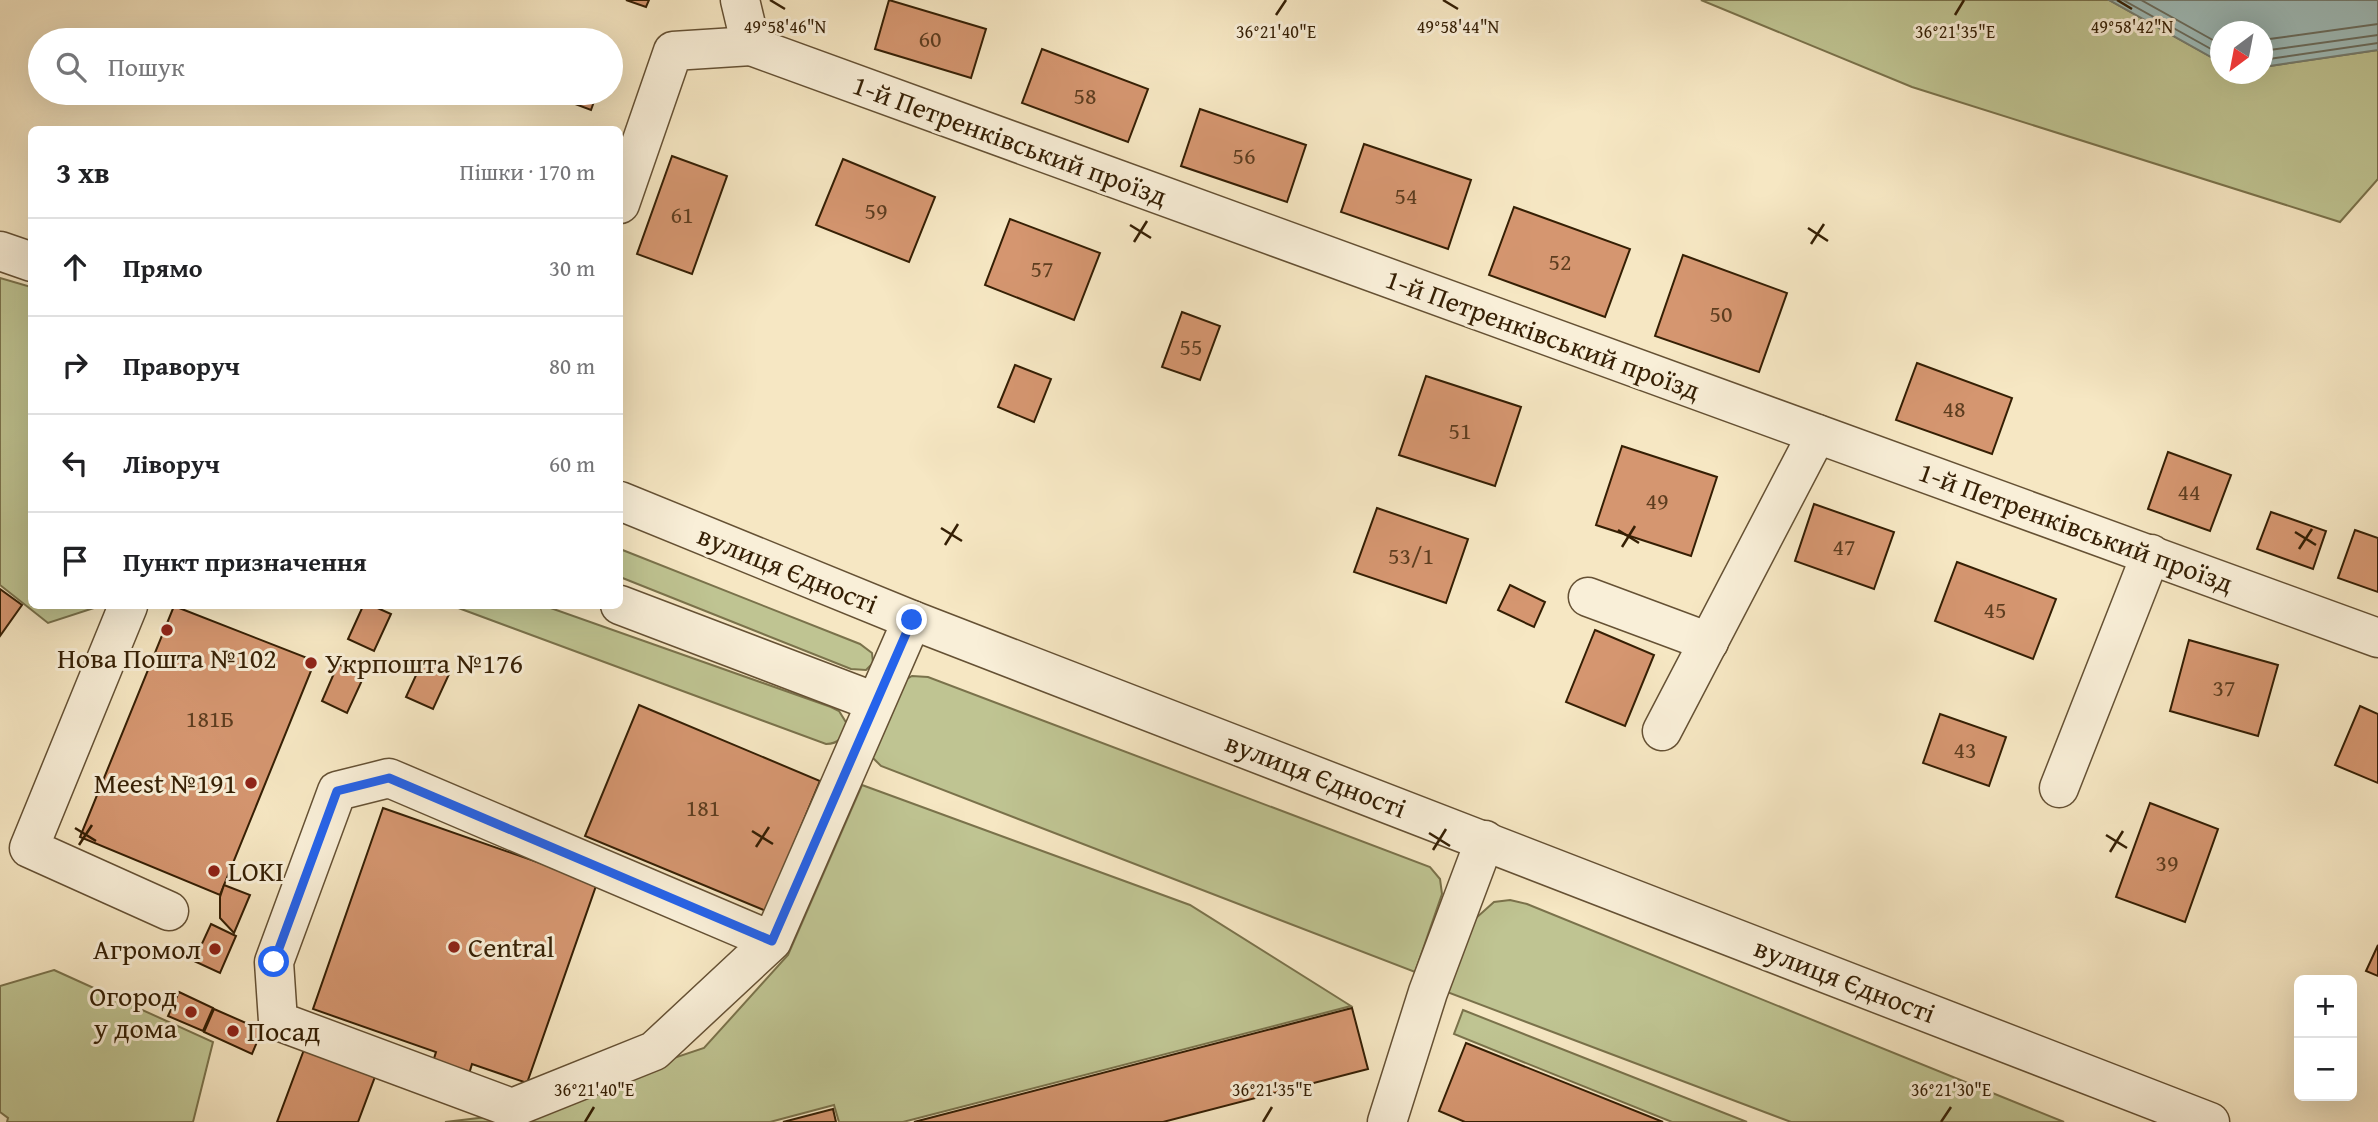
<!DOCTYPE html>
<html lang="uk">
<head>
<meta charset="utf-8">
<style>
  :root { --surface:#fff; --page:#f6f6f6; --text:#202124; --muted:#757577; --line:#e0e0e0 }
  body { margin:0; font-family:"Gentium Book Plus",serif; background:var(--page); color:var(--text) }
  .controls { position:absolute; right:21px; bottom:21px; display:grid; overflow:hidden; border-radius:10px; box-shadow:0 7px 28px #0002 }
  .controls button { width:63px; height:63px; display:grid; place-items:center; padding:0; border:0; border-bottom:2px solid var(--line); background:var(--surface); color:var(--text); font:35px sans-serif }
  .compass { position:absolute; left:2210px; top:21px; width:63px; height:63px; border-radius:50%; background:var(--surface); box-shadow:0 7px 28px #0002; rotate:212deg }
  .stop { position:absolute; width:21px; height:21px; margin:-16px; border:5px solid #2563eb; border-radius:50%; background:#fff }
  .stop.end { background:#2563eb; border-color:#fff; box-shadow:0 2px 7px #0008 }
  .list { margin:0; padding:0; list-style:none }
  h2 { display:flex; justify-content:space-between; align-items:center; height:91px; margin:0; padding:0 28px; font-size:30px }
  h2 small { font-size:23px; font-weight:400; color:var(--muted) }
  .list li { display:grid; grid-template-columns:46px 1fr auto; gap:21px; align-items:center; box-sizing:border-box; height:98px; padding:0 28px; border-top:2px solid var(--line) }
  .list b { display:block; font-size:26px; white-space:nowrap }
  .list em { font-size:23px; font-style:normal; color:var(--muted) }
  .icon { flex:none; width:38px; height:38px; fill:none; stroke:currentColor; stroke-width:2; stroke-linecap:round; stroke-linejoin:round }
  .map { position:relative; flex:none; width:2378px; height:1122px; overflow:hidden }
  .search { position:absolute; background:var(--surface); box-shadow:0 7px 28px #0002; left:28px; top:28px; width:595px; height:77px; display:flex; align-items:center; gap:18px; box-sizing:border-box; padding:0 24px; border-radius:38px; color:var(--muted); font-size:26px }
  .panel { position:absolute; background:var(--surface); box-shadow:0 7px 28px #0002; left:28px; top:126px; width:595px; height:483px; border-radius:10px }
  .map>svg:first-child { display:block }
  .green { fill:#bfc492; stroke:#7a724b; stroke-width:2 }
  .water { fill:#9fbebc; stroke:#757e72; stroke-width:2 }
  .lines { fill:none; stroke-linecap:round; stroke-linejoin:round }
  .shore { stroke:#6a6e60; stroke-width:2 }
  .building { fill:#d59670; stroke:#351f04; stroke-width:2 }
  .minor-casing { stroke:#655134; stroke-width:41 }
  .minor { stroke:#f9efd8; stroke-width:38 }
  .route { stroke:#2563eb; stroke-width:9 }
  .ticks { fill:none; stroke:#351f04; stroke-width:2.5 }
  .poi-dot { fill:#8f2418; stroke:#f9efd8; stroke-width:2.5 }
  .labels { text-anchor:middle; stroke-width:6; stroke-linejoin:round; paint-order:stroke }
  .number-label { font-size:24px; fill:#5d3d1f }
  .street-label { font-size:28px; fill:#351f04; stroke:#f9efd8 }
  .poi-label { font-size:28px; fill:#351f04; stroke:#f9efd8; text-anchor:start }
  .ticks-label { font-size:18px; text-anchor:middle; fill:#351f04; stroke:#f9efd8; stroke-width:6; stroke-linejoin:round; paint-order:stroke }
</style>
</head>
<body>
<div class="map">
<svg width="2378" height="1122" viewBox="0 0 2378 1122">
  <rect width="100%" height="100%" fill="#f6e7c3"/>
  <filter id="stains"><feTurbulence type="fractalNoise" baseFrequency=".00286" numOctaves="4"/><feColorMatrix values="0 0 0 0 .2 0 0 0 0 .09 0 0 0 0 .02 0 0 0 .5 -.17"/></filter>
  <radialGradient id="worn" r=".72"><stop offset=".6" stop-color="#630" stop-opacity="0"/><stop offset="1" stop-color="#630" stop-opacity=".3"/></radialGradient>
  <g class="green">
    <path d="M1701,0H2109L2220,62V74H2262L2263,67L2378,50V179L2340,222L1912,87Z"/>
    <path d="M0,278L31,287L32,606H100L48,623L0,585Z"/>
    <path d="M620,549L860,644L872,653L873,663L866,670L851,669L620,577Z"/>
    <path d="M453,606H545L831,707L839,711L847,724C843,736 840,744 826,744Z"/>
    <path d="M912,676L928,677L1430,867L1440,879L1442,894L1415,972L881,766L871,756L905,680Z"/>
    <path d="M862,785L1190,905L1351,1006L903,1122H839L834,1105L770,1122H445L504,1115L704,1048L788,955Z"/>
    <path d="M1510,900L1527,904L2064,1122H1791L1447,992L1476,918L1494,902Z"/>
    <path d="M54,970L213,1042L193,1122H7L8,1118L0,1112V986Z"/>
    <path d="M1463,1010L1747,1122H1672L1454,1034Z"/>
  </g>
  <path class="water" d="M2109,0H2378V50L2263,67L2262,32H2220V62Z"/>
  <g class="lines">
    <g class="shore">
      <path d="M2123,0L2220,54"/>
      <path d="M2141,0L2220,44"/>
      <path d="M2262,40L2378,24"/>
      <path d="M2262,51L2378,35"/>
      <path d="M2262,60L2378,43"/>
    </g>
  </g>
  <g class="building">
    <path d="M626,0H649L646,7Z"/>
    <path d="M889,0L986,29L971,78L875,49Z"/>
    <path d="M1042,49L1148,89L1128,142L1022,103Z"/>
    <path d="M546,93H597L591,110Z"/>
    <path d="M1200,109L1306,145L1287,202L1181,166Z"/>
    <path d="M1364,144L1471,180L1448,249L1341,212Z"/>
    <path d="M672,156L727,176L692,274L637,254Z"/>
    <path d="M843,159L935,197L909,262L816,225Z"/>
    <path d="M1514,207L1630,249L1605,317L1489,275Z"/>
    <path d="M1010,219L1100,253L1074,320L985,285Z"/>
    <path d="M1683,255L1787,293L1759,372L1655,336Z"/>
    <path d="M1182,312L1220,326L1200,380L1162,367Z"/>
    <path d="M1917,363L2012,398L1992,454L1896,420Z"/>
    <path d="M1015,365L1051,379L1034,422L998,407Z"/>
    <path d="M1426,376L1521,407L1495,486L1399,455Z"/>
    <path d="M1622,446L1717,477L1691,556L1596,525Z"/>
    <path d="M2168,452L2231,475L2210,531L2148,509Z"/>
    <path d="M1814,504L1894,532L1874,589L1795,561Z"/>
    <path d="M1377,508L1468,539L1446,603L1354,572Z"/>
    <path d="M2271,512L2326,531L2313,569L2257,549Z"/>
    <path d="M2355,530L2378,538V592L2338,578Z"/>
    <path d="M1957,562L2056,599L2033,659L1935,621Z"/>
    <path d="M1510,585L1545,602L1534,627L1498,610Z"/>
    <path d="M0,589L22,605L0,636Z"/>
    <path d="M174,606L315,661L220,895L80,837Z"/>
    <path d="M363,606H373L391,614L374,651L348,639Z"/>
    <path d="M1595,630L1654,655L1625,726L1566,702Z"/>
    <path d="M2189,640L2278,665L2258,736L2170,711Z"/>
    <path d="M423,660L450,672L433,709L406,697Z"/>
    <path d="M338,664L364,676L347,713L322,701Z"/>
    <path d="M639,705L820,781L766,911L585,836Z"/>
    <path d="M2360,706L2378,714V783L2335,765Z"/>
    <path d="M1940,714L2006,737L1989,786L1923,763Z"/>
    <path d="M2150,803L2218,829L2185,922L2116,897Z"/>
    <path d="M383,808L597,883L527,1083L472,1064L466,1084L430,1071L436,1052L313,1009Z"/>
    <path d="M224,885L250,895L234,933L220,918V897Z"/>
    <path d="M211,924L236,936L220,973L194,961Z"/>
    <path d="M2378,945V976L2366,971Z"/>
    <path d="M179,992L213,1008L203,1031L168,1016Z"/>
    <path d="M1352,1008L1368,1069L1163,1122H914Z"/>
    <path d="M214,1009L262,1030L252,1054L204,1032Z"/>
    <path d="M1466,1043L1663,1122H1465L1439,1111Z"/>
    <path d="M305,1047L376,1074L358,1122H277Z"/>
    <path d="M833,1109L836,1122H783Z"/>
  </g>
  <g class="lines">
    <g class="minor-casing">
      <g id="minor">
        <path d="M740,0L751,46L2378,638"/>
        <path d="M620,204L673,51L751,46"/>
        <path d="M0,251L32,262"/>
        <path d="M620,501L912,620L2210,1122"/>
        <path d="M1588,597L1709,642"/>
        <path d="M620,605L875,702"/>
        <path d="M128,606L29,848L169,911"/>
        <path d="M1662,731L1817,434"/>
        <path d="M2059,788L2151,554"/>
        <path d="M772,941L654,1051L512,1108L278,1021L274,962L337,791L389,778L772,941L912,620"/>
        <path d="M1387,1122L1428,992L1485,840"/>
      </g>
    </g>
    <use href="#minor" class="minor"/>
  </g>
  <g class="lines">
    <path class="route" d="M274,962L337,791L389,778L772,941L912,620"/>
  </g>
  <path class="ticks" d="M770,0L785,9M1443,0L1458,9M2117,0L2132,9M1276,15L1286,0M1955,15L1964,0M1130,225L1151,238M1808,228L1828,241M1134,242L1147,221M1811,244L1824,224M941,528L962,541M1618,530L1639,543M2295,532L2316,545M945,545L958,524M1622,547L1635,526M2299,549L2312,529M75,828L96,841M752,831L773,844M1429,833L1450,846M2106,835L2127,848M79,845L92,825M756,847L769,827M1433,850L1446,829M2110,852L2123,831M585,1122L594,1107M1263,1122L1272,1107M1941,1122L1951,1107"/>
  <g class="poi-dot">
    <circle cx="167" cy="630" r="7"/>
    <circle cx="311" cy="663" r="7"/>
    <circle cx="251" cy="783" r="7"/>
    <circle cx="214" cy="871" r="7"/>
    <circle cx="454" cy="947" r="7"/>
    <circle cx="215" cy="949" r="7"/>
    <circle cx="191" cy="1012" r="7"/>
    <circle cx="233" cy="1031" r="7"/>
  </g>
  <g class="labels">
    <g class="number-label">
      <text x="930" y="47">60</text>
      <text x="1085" y="104">58</text>
      <text x="1244" y="164">56</text>
      <text x="1406" y="204">54</text>
      <text x="876" y="219">59</text>
      <text x="682" y="223">61</text>
      <text x="1560" y="270">52</text>
      <text x="1042" y="277">57</text>
      <text x="1721" y="322">50</text>
      <text x="1191" y="355">55</text>
      <text x="1954" y="417">48</text>
      <text x="1460" y="439">51</text>
      <text x="2189" y="500">44</text>
      <text x="1657" y="509">49</text>
      <text x="1844" y="555">47</text>
      <text x="1411" y="564">53/1</text>
      <text x="1995" y="618">45</text>
      <text x="2224" y="696">37</text>
      <text x="210" y="727">181Б</text>
      <text x="1965" y="758">43</text>
      <text x="703" y="816">181</text>
      <text x="2167" y="871">39</text>
    </g>
    <g class="street-label">
      <text transform="translate(1010 140) rotate(20)" y="10">1-й Петренківський проїзд</text>
      <text transform="translate(1543 334) rotate(20)" y="10">1-й Петренківський проїзд</text>
      <text transform="translate(2076 527) rotate(20)" y="10">1-й Петренківський проїзд</text>
      <text transform="translate(788 569) rotate(22)" y="10">вулиця Єдності</text>
      <text transform="translate(1316 775) rotate(21)" y="10">вулиця Єдності</text>
      <text transform="translate(1845 980) rotate(21)" y="10">вулиця Єдності</text>
    </g>
    <g class="poi-label">
      <text x="167" y="668" text-anchor="middle">Нова Пошта №102</text>
      <text x="325" y="673">Укрпошта №176</text>
      <text x="237" y="793" text-anchor="end">Meest №191</text>
      <text x="228" y="881">LOKI</text>
      <text x="468" y="957">Central</text>
      <text x="201" y="959" text-anchor="end">Агромол</text>
      <text x="177" y="1006" text-anchor="end">Огород<tspan x="177" dy="32">у дома</tspan></text>
      <text x="247" y="1041">Посад</text>
    </g>
  </g>
  <g class="ticks-label">
    <text x="785" y="33">49°58'46"N</text>
    <text x="1458" y="33">49°58'44"N</text>
    <text x="2132" y="33">49°58'42"N</text>
    <text x="1276" y="38">36°21'40"E</text>
    <text x="1955" y="38">36°21'35"E</text>
    <text x="594" y="1096">36°21'40"E</text>
    <text x="1272" y="1096">36°21'35"E</text>
    <text x="1951" y="1096">36°21'30"E</text>
  </g>
  <rect width="100%" height="100%" filter="url(#stains)"/>
  <rect width="100%" height="100%" fill="url(#worn)"/>
</svg>
<div class="controls">
<button>+</button>
<button>−</button>
</div>
<svg class="compass" viewBox="-18 -18 36 36"><path d="M0-13l5 13h-10z" fill="#e53935"/><path d="M0 13l5-13h-10z" fill="#757577"/></svg>
<div class="stop" style="left:274px;top:962px"></div>
<div class="stop end" style="left:912px;top:620px"></div>
<div class="search"><svg class="icon" aria-label="search" viewBox="0 0 24 24"><circle cx="10" cy="10" r="6"/><path d="M15 15l6 6"/></svg>Пошук</div>
<section class="panel">
<h2>3 хв<small>Пішки · 170 m</small></h2>
<ul class="list">
<li><svg class="icon" aria-label="ahead" viewBox="0 0 24 24"><path d="M12 20V5M6 11l6-6 6 6"/></svg><div><b>Прямо</b></div><em>30 m</em></li>
<li><svg class="icon" aria-label="right" viewBox="0 0 24 24"><path d="M7 20v-9h11M14 6l5 5-5 5"/></svg><div><b>Праворуч</b></div><em>80 m</em></li>
<li><svg class="icon" aria-label="left" viewBox="0 0 24 24"><path d="M17 20v-9H6M10 6l-5 5 5 5"/></svg><div><b>Ліворуч</b></div><em>60 m</em></li>
<li><svg class="icon" aria-label="arrive" viewBox="0 0 24 24"><path d="M6 21V4h12l-3 4 3 4H6"/></svg><div><b>Пункт призначення</b></div></li>
</ul>
</section>
</div>
</body>
</html>
